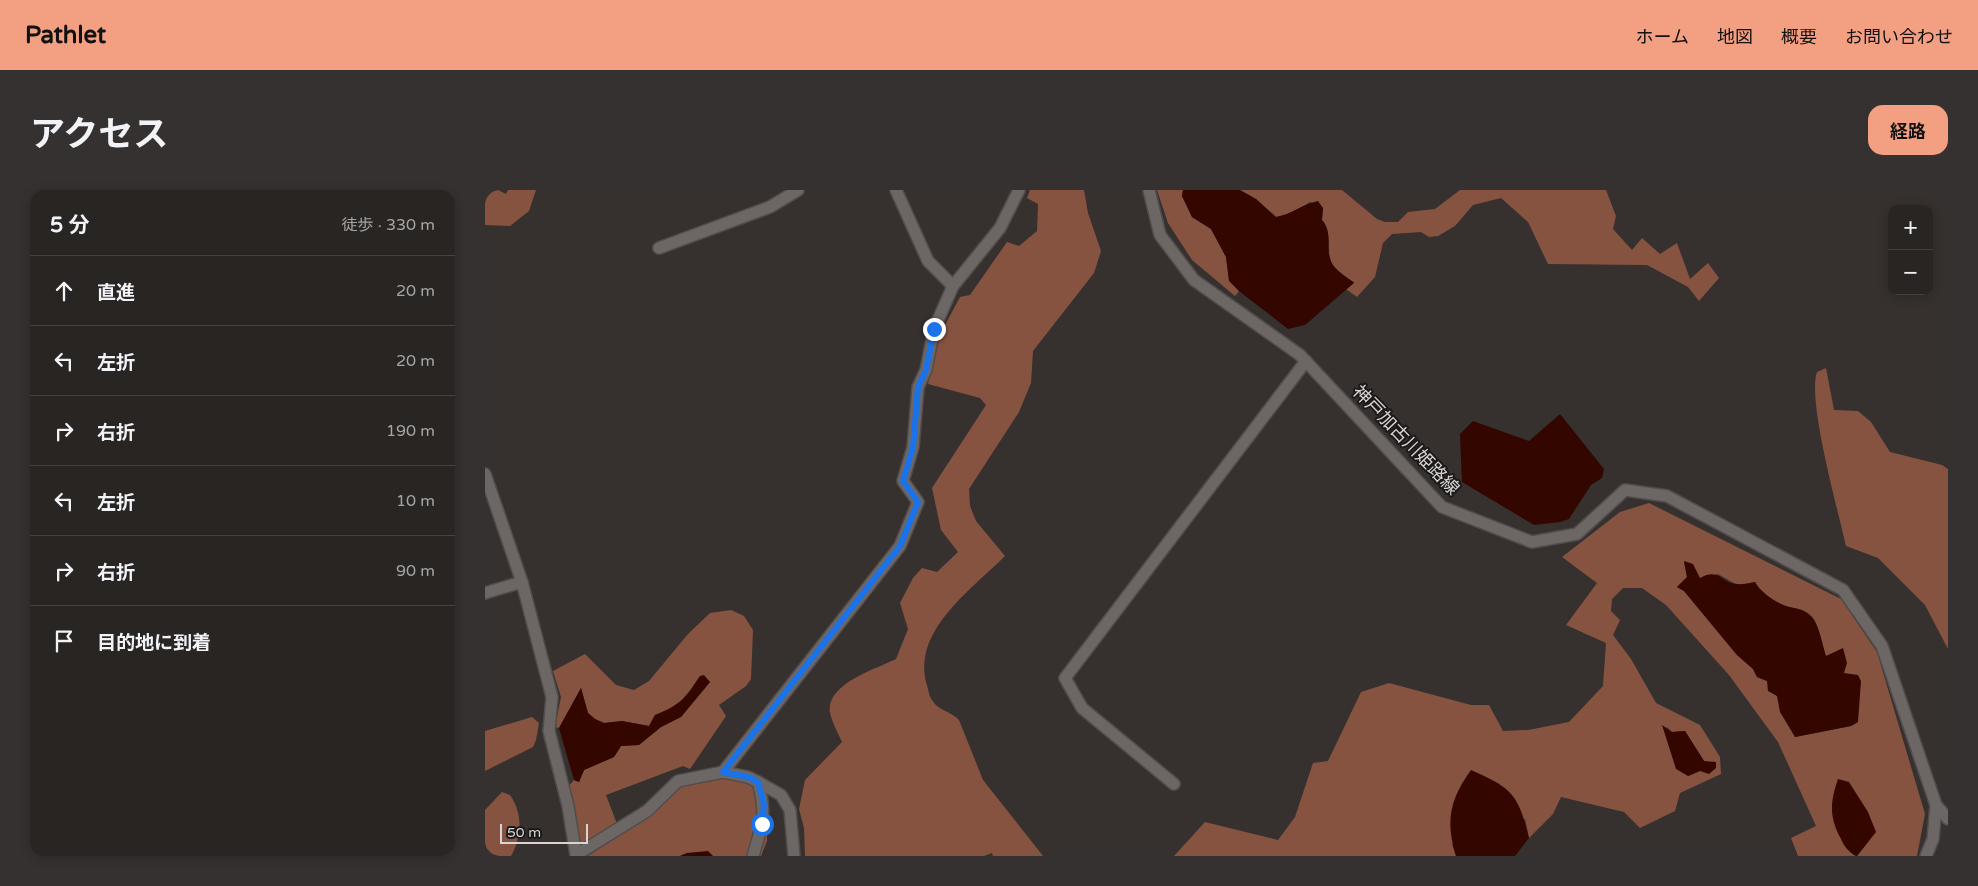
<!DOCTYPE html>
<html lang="ja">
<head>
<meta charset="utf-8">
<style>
  :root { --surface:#282523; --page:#343130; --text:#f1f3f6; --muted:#a5a5a6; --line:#444241; --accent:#f39f82 }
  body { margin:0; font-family:"Varela Round","Noto Sans JP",sans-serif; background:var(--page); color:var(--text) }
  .controls { position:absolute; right:15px; top:15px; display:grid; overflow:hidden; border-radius:10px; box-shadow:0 2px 12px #0003 }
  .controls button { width:45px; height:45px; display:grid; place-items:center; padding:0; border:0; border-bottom:1px solid var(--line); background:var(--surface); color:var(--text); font:25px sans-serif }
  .scale { position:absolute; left:15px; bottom:12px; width:88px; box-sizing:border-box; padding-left:5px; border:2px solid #d7d4d3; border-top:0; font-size:14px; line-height:18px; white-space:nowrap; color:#d7d4d3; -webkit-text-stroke:4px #1c1919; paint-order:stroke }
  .stop { position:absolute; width:15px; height:15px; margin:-11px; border:4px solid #1a73e8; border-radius:50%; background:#fff }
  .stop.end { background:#1a73e8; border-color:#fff; box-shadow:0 1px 5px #0008 }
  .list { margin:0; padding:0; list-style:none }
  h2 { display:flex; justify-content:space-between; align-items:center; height:65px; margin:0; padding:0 20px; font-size:21px }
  h2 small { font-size:16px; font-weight:400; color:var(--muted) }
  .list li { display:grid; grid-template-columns:32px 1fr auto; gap:15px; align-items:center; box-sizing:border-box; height:70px; padding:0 20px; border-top:1px solid var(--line) }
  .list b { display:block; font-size:19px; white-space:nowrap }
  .list em { font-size:16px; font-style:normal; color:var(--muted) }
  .icon { flex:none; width:28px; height:28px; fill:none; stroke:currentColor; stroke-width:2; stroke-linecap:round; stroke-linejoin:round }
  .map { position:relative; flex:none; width:1463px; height:666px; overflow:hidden; border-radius:15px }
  header { display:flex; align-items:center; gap:30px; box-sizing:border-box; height:70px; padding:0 25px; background:var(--accent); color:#111 }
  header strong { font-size:24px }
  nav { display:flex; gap:28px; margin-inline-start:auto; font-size:18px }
  .intro { display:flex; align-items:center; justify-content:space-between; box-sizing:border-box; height:120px; padding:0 30px }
  h1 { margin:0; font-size:35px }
  .button { padding:12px 22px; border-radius:15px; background:var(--accent); color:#111; font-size:18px; font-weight:700 }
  main { display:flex; gap:30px; padding:0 30px }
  aside { flex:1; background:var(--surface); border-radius:15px; box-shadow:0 2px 12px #0003 }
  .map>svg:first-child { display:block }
  .forest { fill:#875341; fill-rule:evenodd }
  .water { fill:#330700 }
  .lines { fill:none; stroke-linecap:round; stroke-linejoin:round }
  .minor-casing { stroke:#514d4c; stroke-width:14 }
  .minor { stroke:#6c6665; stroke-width:11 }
  .route { stroke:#1a73e8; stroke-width:6 }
  .labels { text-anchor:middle; stroke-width:4; stroke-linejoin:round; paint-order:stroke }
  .street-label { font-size:18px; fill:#d7d4d3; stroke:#1c1919 }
</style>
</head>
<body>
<header>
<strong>Pathlet</strong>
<nav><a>ホーム</a><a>地図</a><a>概要</a><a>お問い合わせ</a></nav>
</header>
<div class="intro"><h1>アクセス</h1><a class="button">経路</a></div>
<main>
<aside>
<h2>5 分<small>徒歩 · 330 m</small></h2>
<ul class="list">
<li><svg class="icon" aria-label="ahead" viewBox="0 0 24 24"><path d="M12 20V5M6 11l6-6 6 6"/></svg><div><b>直進</b></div><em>20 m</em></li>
<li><svg class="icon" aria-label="left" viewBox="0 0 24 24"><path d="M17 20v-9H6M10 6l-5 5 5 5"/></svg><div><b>左折</b></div><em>20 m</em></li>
<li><svg class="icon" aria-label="right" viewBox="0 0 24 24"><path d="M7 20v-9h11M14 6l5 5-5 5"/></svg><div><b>右折</b></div><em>190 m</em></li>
<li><svg class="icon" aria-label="left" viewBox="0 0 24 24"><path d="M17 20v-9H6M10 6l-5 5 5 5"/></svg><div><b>左折</b></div><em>10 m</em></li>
<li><svg class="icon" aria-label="right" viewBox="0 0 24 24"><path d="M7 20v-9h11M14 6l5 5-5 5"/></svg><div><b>右折</b></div><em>90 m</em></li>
<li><svg class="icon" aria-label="arrive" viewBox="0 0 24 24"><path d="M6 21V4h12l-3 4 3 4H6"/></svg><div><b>目的地に到着</b></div></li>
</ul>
</aside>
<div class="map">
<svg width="1463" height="666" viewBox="0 0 1463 666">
  <rect width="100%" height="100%" fill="#36312f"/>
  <g class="forest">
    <path d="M0,0H13L21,4L23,0H51L44,21L25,36L0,35Z"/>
    <path d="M545,0H599L603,23L616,61L609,83L548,161L546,193L534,222L484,299L485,316L491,331L520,366C487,399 428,440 441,492C443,498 444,506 447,510C453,521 466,521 474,530L498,590L558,666H508L507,663L499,666H320L319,638L314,619L320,590L357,552C353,543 347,532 345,523C340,494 391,479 411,469L423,439L415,413L428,388L437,378L452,382L473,362L456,340L447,298L501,215L495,208L443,194L452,150L475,107L485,105L522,52L534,56L552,41L553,14L542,8Z"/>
    <path d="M672,0H698L697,6L707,27L726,39L741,67L744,90L754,101L750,106L707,70L683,33Z"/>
    <path d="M755,0H857L892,29L900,32H913L923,22L950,19L975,0H1121L1131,26L1128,39L1147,60L1157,48L1175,64L1192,53L1205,89L1223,73L1234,88L1214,111L1203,97L1162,75L1063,74L1043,32L1016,8L988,15L970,36L953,46L944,47L936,42L907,44L898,53L890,87L872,107L861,99L869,92C862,88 854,83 849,77C838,64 850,45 837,30L838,18L825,12L805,25L791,27L771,9Z"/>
    <path d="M1341,178L1349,220L1373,221L1386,232L1405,262L1457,275L1463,279V459L1440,415L1393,368L1361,356C1353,320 1322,210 1332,182Z"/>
    <path d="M1164,313L1356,409L1392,462L1440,624L1432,666H1372L1391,641L1358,654L1370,666H1313L1306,648L1331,636L1293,552L1244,485L1181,415L1157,398H1138L1127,409L1126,421L1135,430L1128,445L1146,469L1171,513L1215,535L1235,567L1236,584L1195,603L1190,621L1155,638L1139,622L1076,607L1068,624L1044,648L1040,629L967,654L971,666H689L720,632L793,650L810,627L828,573L843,571L876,502L904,493L986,515H1004L1018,541L1043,540L1084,532L1118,496L1121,453L1081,435L1112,393L1077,367L1135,322ZM1199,372L1215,389L1233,384L1252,395L1270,392C1275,402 1290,412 1301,416C1310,419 1318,418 1326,426C1334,434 1337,454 1341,466L1347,464L1373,512V532L1366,536L1310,547L1292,506L1282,491L1272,487L1268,479L1252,465L1199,401L1192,397L1202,387ZM1181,536L1187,542L1200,541L1219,571L1223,573L1215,581L1203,586Z"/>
    <path d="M246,420L259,426L268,440L266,489L261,496L234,515L241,526L205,579L198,576L121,605L132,634L96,660C92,639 91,617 83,597L89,590L94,592L99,580L129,567L136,556L154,555L176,537L196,527L225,492L215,486C200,509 195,515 170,525L164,536L137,531L119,533L110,529L103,523L96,498L74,538L70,537L76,507L68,481L100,464L131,495L149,500L164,491L203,444L225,423Z"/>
    <path d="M47,527L54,533L51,550L48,557L0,581V541Z"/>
    <path d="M242,588L264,592L282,600V651L276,666H228L202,663L195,666H103L169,622L195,597Z"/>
    <path d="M17,602L25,605C38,624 37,646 26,666H0V620Z"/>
  </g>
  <g class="water">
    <path d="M698,0H755L771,9L791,27C807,24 818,14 833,11L838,18L837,30C849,44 839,61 848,75C853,82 862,87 869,93L820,135L803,139L754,101L744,91L741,67L726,39L707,27L697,6Z"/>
    <path d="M1075,224L1119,279L1117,288L1106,295L1084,329L1075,332L1049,335L977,292L975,244L988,231L1044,251Z"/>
    <path d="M1199,371L1208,374L1215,388C1235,377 1236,394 1253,394C1259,395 1265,393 1270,392C1275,402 1290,412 1301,416C1310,419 1318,418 1326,426C1334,434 1337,454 1341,466L1358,458L1362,473L1359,483L1373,485L1376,491L1373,532L1366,536L1310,547L1295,522L1292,506L1283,501L1282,491L1272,487L1268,479L1252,465L1199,401L1192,397L1202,387Z"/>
    <path d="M219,485L225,492L196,527L176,537L154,555L136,556L129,567L99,580L94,592L89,590L74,538L96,498L103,523L110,529L119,533L137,531L164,536L170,525C195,515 200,509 215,486Z"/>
    <path d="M1177,535L1187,542L1200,541L1219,571L1231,572V578L1224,584L1215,581L1203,586L1191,579Z"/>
    <path d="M986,580C1027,598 1033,604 1044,648L1030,666H971C960,631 965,609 986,580Z"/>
    <path d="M1353,589L1364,592L1383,622L1391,642L1372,666C1365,664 1359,656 1356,649C1344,627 1345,612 1353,589Z"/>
    <path d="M223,661L228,666H195L202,663Z"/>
  </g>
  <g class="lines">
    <g class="minor-casing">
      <g id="minor">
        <path d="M664,0L675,45L709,90L815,165L957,317L1047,352L1092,344L1140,300L1182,306L1358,400L1397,456L1451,615L1448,649L1441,666"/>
        <path d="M174,58L285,17L313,0"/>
        <path d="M468,96L515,38L534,0"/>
        <path d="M0,284L37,392L0,403"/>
        <path d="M37,392L67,507L64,541L83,616L91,665L162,621L193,591L238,582L263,587L273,592C282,624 277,635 268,666"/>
        <path d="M238,582L415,356L433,312L418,291L428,257L433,197L441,180L449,139L468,96L443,71L411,0"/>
        <path d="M273,592L296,605L305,620L309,666"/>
        <path d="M689,594L597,518L580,488L821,171"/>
        <path d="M1451,615L1463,629"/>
      </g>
    </g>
    <use href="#minor" class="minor"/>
  </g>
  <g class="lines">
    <path class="route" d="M277,634L279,614L273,592L263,587L238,582L415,356L433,312L418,291L428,257L433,197L441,180L449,139"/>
  </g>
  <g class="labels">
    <g class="street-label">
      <text transform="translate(921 250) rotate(46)" y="6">神戸加古川姫路線</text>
    </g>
  </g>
</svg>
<div class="controls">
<button>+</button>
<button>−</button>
</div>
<div class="scale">50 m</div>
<div class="stop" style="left:277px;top:634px"></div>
<div class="stop end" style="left:449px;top:139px"></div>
</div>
</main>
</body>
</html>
